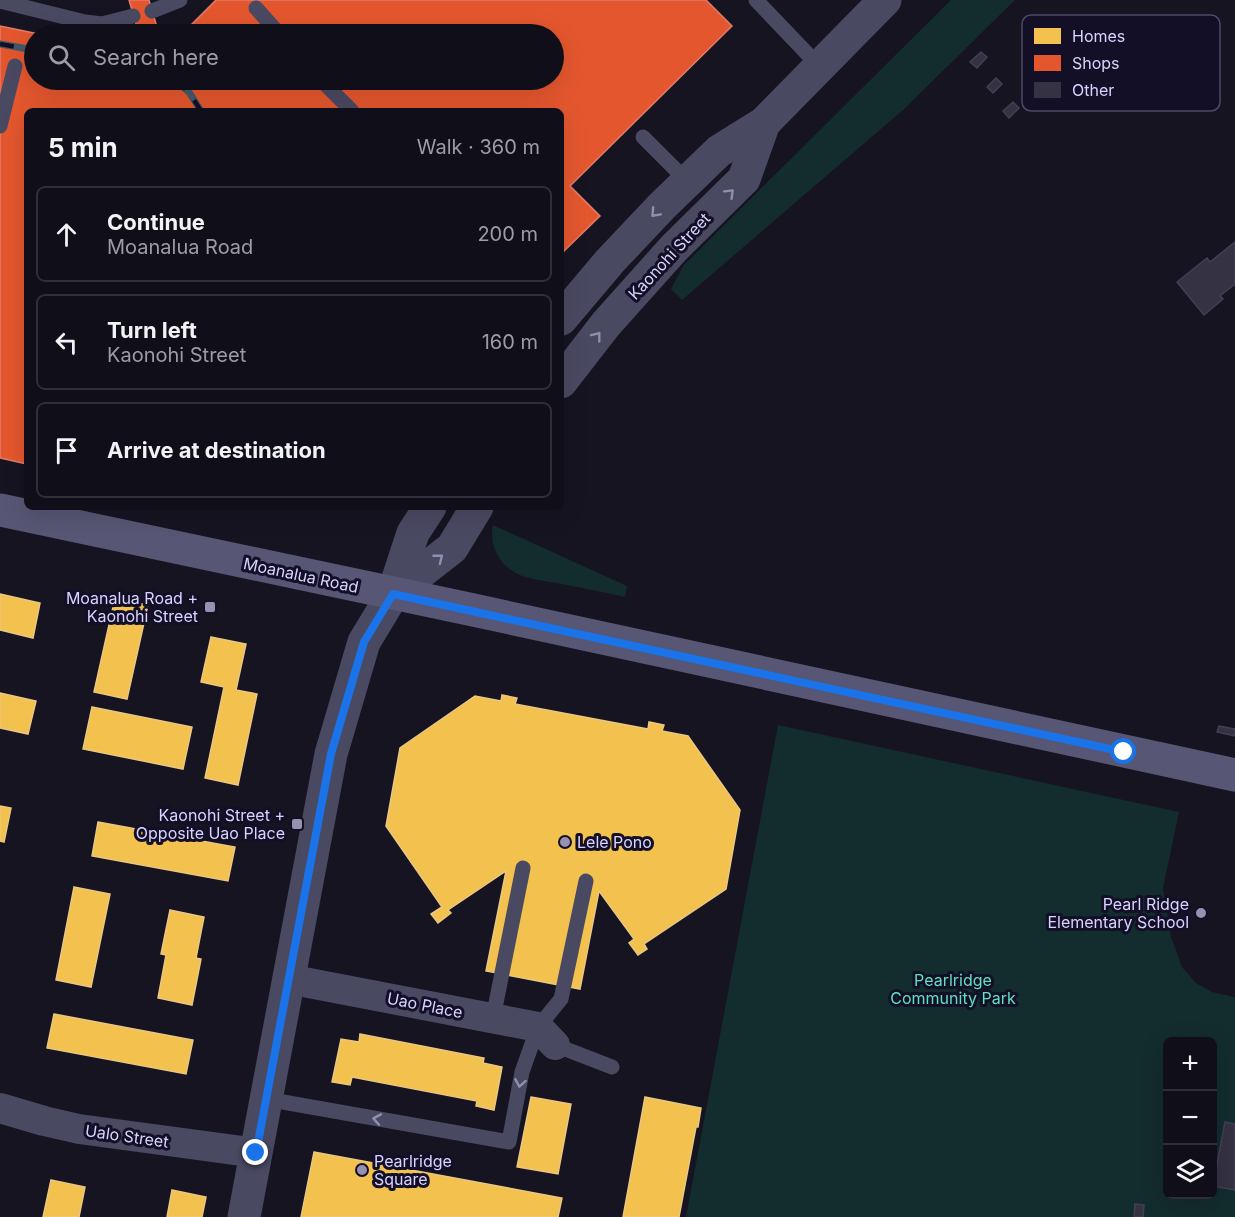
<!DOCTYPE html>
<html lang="en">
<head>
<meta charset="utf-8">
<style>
  :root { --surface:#100f19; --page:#1e1d26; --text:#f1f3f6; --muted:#9c9ca2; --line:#302f38 }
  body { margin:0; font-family:Inter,sans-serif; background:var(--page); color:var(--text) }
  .controls { position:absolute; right:18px; bottom:18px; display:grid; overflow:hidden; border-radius:9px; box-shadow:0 6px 24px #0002 }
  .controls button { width:54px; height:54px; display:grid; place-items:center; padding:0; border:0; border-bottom:2px solid var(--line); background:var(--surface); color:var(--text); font:30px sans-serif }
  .stop { position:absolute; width:18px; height:18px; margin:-14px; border:4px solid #1a73e8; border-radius:50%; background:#fff }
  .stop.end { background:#1a73e8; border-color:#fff; box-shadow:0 2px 6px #0008 }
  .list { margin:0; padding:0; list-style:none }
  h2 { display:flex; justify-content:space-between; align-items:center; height:78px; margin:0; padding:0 24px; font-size:26px }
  h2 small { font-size:20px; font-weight:400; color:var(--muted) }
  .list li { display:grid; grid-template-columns:39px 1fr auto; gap:18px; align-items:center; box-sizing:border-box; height:96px; margin:0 12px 12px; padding:0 12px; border:2px solid var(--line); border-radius:9px }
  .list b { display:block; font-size:22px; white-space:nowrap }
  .list p { margin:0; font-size:20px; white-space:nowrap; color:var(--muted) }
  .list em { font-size:20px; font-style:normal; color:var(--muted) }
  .icon { flex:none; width:33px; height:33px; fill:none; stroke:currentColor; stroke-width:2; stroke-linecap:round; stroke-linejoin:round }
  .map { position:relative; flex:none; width:1235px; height:1217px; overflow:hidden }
  .search { position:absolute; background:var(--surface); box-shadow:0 6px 24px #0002; left:24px; top:24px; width:540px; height:66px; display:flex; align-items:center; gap:15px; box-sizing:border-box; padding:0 21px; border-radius:33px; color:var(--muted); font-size:22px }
  .panel { position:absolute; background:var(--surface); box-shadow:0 6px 24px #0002; left:24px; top:108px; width:540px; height:402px; border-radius:9px }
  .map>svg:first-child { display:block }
  .green { fill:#132c2d; fill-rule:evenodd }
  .homes { fill:#f2c14e; stroke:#eac783; stroke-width:1.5 }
  .shops { fill:#e4572e; stroke:#e17c6d; stroke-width:1.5 }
  .building { fill:#343243; stroke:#433f54; stroke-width:1.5 }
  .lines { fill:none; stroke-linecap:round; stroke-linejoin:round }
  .service { stroke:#4a4962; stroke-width:15 }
  .minor { stroke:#4a4962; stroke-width:30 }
  .tertiary { stroke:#4a4962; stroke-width:33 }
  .secondary { stroke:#575674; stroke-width:33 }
  .rail-casing { stroke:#43596b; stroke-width:7 }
  .rail { stroke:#130f26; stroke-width:4.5; stroke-dasharray:14; stroke-linecap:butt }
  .oneway { stroke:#928eb0 }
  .route { stroke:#1a73e8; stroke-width:8 }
  .poi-dot { fill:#9591b1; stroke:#130f26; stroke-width:2 }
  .labels { text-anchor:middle; stroke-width:6; stroke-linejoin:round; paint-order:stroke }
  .street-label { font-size:16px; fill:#d9d4ff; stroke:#130f26 }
  .poi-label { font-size:16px; fill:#d9d4ff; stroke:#130f26; text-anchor:end }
  .park-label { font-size:16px; fill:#5fe0c0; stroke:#130f26 }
  .key { fill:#130f26; stroke:#4e4a67; stroke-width:1.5 }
  .key-label { font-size:16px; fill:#d9d4ff }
</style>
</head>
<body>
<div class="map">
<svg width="1235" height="1217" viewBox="0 0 1235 1217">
  <rect width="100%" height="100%" fill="#161421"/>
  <g class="green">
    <path d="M951,0H1015L903,110L682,300L671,289L683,266Z"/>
    <path d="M493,525L627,586L625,597C602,592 579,587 556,583C541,580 523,579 511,570C497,561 489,541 493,525Z"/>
    <path d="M778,725L1179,812L1163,888L1171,937L1182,967L1196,983L1212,992L1235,997V1217H686ZM1168,1042H1212V1194H1168Z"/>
  </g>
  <g class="homes">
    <path d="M0,594L40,603L33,638L0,630Z"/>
    <path d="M115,598L148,605L127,699L94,692Z"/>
    <path d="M211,637L246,644L236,690L257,694L238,785L205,778L224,687L201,682Z"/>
    <path d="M0,693L36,701L28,734L0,728Z"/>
    <path d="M502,695L517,698L515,704L648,729L649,722L664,725L662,731L688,736L740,810L726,889L644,944L647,949L638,955L629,943L634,939L599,891L580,989L486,971L506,871L448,910L451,913L438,923L431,914L442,907L386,826L400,748L475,696L501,701Z"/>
    <path d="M92,707L192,727L183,769L83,749Z"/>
    <path d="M0,806L11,808L4,842L0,841Z"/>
    <path d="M98,822L235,847L228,881L92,856Z"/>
    <path d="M74,887L110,894L91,987L56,980Z"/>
    <path d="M170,910L204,917L196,958L201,959L192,1005L158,998L166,955L161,954Z"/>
    <path d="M54,1014L193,1040L186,1074L47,1048Z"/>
    <path d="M360,1034L484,1058L483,1063L502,1067L494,1110L476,1106L477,1101L352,1077L350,1085L332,1082L341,1039L359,1042Z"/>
    <path d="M531,1097L571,1104L558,1174L517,1167Z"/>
    <path d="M645,1097L701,1108L698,1127H696L679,1217H623Z"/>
    <path d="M314,1152L562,1198L558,1217H301Z"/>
    <path d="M51,1180L85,1187L79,1217H43Z"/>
    <path d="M172,1190L206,1197L202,1217H167Z"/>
  </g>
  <g class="shops">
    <path d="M129,0H149L159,34H139Z"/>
    <path d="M216,0H706L732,26L570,186L600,216L561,254V111H27V464L0,458V26L39,34H34V80H554V34H182Z"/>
  </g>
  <g class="building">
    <path d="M981,52L987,57L977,68L970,62Z"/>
    <path d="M996,78L1002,84L993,93L987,87Z"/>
    <path d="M1013,102L1019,108L1009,118L1003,111Z"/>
    <path d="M1235,242V284L1220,296L1223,299L1204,315L1177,282L1207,258L1210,262Z"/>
    <path d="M1219,726L1235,729V736L1217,732Z"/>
    <path d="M1225,1122L1235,1124V1190L1213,1186Z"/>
    <path d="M1135,1204L1144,1205L1143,1217H1134Z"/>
  </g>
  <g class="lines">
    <g class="service">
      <path d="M756,0L819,66"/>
      <path d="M0,1L85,22L102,24L133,16"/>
      <path d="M256,8L279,34"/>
      <path d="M152,11L180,0"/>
      <path d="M321,80L352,111"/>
      <path d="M0,126L15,66"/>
      <path d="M643,137L687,181"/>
      <path d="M493,1018L523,868"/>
      <path d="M555,1045L612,1067"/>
      <path d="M266,1099L509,1142L522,1072L538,1027L561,999L586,881"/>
    </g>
    <g class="minor">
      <path d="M288,979L538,1027L555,1045"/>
      <path d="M0,1108L44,1121L79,1129L256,1153"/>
    </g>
    <g class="tertiary">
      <path d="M561,319L610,261L662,206L719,151L764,123L885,0"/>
      <path d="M561,382L606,324L674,248L744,179L764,123"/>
      <path d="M393,594L452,548L477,507"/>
      <path d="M244,1217L331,754L364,642L393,594L413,533L430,507"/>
    </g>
    <path class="secondary" d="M0,510L464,608L1235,775"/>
    <g class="rail-casing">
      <g id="rail">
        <path d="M0,44L34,50"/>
        <path d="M175,80L189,92L201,111"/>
      </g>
    </g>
    <use href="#rail" class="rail"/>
  </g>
  <defs><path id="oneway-chevron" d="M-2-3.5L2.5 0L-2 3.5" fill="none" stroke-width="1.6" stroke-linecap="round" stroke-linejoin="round" transform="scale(1.5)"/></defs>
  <g class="oneway">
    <use href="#oneway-chevron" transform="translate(730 193) rotate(-45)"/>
    <use href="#oneway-chevron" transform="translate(655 213) rotate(133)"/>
    <use href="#oneway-chevron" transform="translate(597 336) rotate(-52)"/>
    <use href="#oneway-chevron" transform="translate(439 558) rotate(-38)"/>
    <use href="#oneway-chevron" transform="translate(520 1083) rotate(100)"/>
    <use href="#oneway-chevron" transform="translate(377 1119) rotate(-170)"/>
  </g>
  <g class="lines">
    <path class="route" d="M256,1153L331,754L364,642L393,594L1124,752"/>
  </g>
  <g class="poi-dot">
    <rect x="204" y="601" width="12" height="12" rx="3"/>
    <rect x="291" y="818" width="12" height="12" rx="3"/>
    <circle cx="565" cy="842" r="6"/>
    <circle cx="1201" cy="913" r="6"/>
    <circle cx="362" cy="1170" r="6"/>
  </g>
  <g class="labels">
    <g class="street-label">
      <text transform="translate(669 256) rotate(-47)" y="6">Kaonohi Street</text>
      <text transform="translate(301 575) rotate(12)" y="6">Moanalua Road</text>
      <text transform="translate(425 1005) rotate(11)" y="6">Uao Place</text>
      <text transform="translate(127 1136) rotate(8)" y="6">Ualo Street</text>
    </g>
    <g class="poi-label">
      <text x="198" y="604">Moanalua Road +<tspan x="198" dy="18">Kaonohi Street</tspan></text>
      <text x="285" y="821">Kaonohi Street +<tspan x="285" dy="18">Opposite Uao Place</tspan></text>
      <text x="577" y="848" text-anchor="start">Lele Pono</text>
      <text x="1189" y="910">Pearl Ridge<tspan x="1189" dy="18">Elementary School</tspan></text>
      <text x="374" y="1167" text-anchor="start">Pearlridge<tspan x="374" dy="18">Square</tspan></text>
    </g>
    <g class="park-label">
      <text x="953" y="986">Pearlridge<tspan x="953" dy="18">Community Park</tspan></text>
    </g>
  </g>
  <rect x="1022" y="15" width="198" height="96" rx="9" class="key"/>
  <rect x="1034" y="28" width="27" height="16" fill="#f2c14e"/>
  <rect x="1034" y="55" width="27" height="16" fill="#e4572e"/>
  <rect x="1034" y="82" width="27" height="16" fill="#343243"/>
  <g class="key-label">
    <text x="1072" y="42">Homes</text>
    <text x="1072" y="69">Shops</text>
    <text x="1072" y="96">Other</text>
  </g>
</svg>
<div class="controls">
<button>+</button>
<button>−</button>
<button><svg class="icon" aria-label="layers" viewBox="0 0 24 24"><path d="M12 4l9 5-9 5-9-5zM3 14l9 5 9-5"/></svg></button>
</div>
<div class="stop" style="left:1124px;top:752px"></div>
<div class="stop end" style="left:256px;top:1153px"></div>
<div class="search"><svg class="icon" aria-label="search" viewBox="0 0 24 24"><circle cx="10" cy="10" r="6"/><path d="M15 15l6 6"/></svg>Search here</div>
<section class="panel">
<h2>5 min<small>Walk · 360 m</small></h2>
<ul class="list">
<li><svg class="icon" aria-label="ahead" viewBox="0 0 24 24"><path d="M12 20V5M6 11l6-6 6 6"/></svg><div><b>Continue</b><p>Moanalua Road</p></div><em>200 m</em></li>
<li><svg class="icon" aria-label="left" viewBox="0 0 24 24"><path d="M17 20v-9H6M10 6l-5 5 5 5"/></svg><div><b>Turn left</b><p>Kaonohi Street</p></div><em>160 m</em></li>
<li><svg class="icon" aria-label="arrive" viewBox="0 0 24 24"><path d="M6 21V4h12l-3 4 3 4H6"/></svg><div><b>Arrive at destination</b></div></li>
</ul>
</section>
</div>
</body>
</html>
